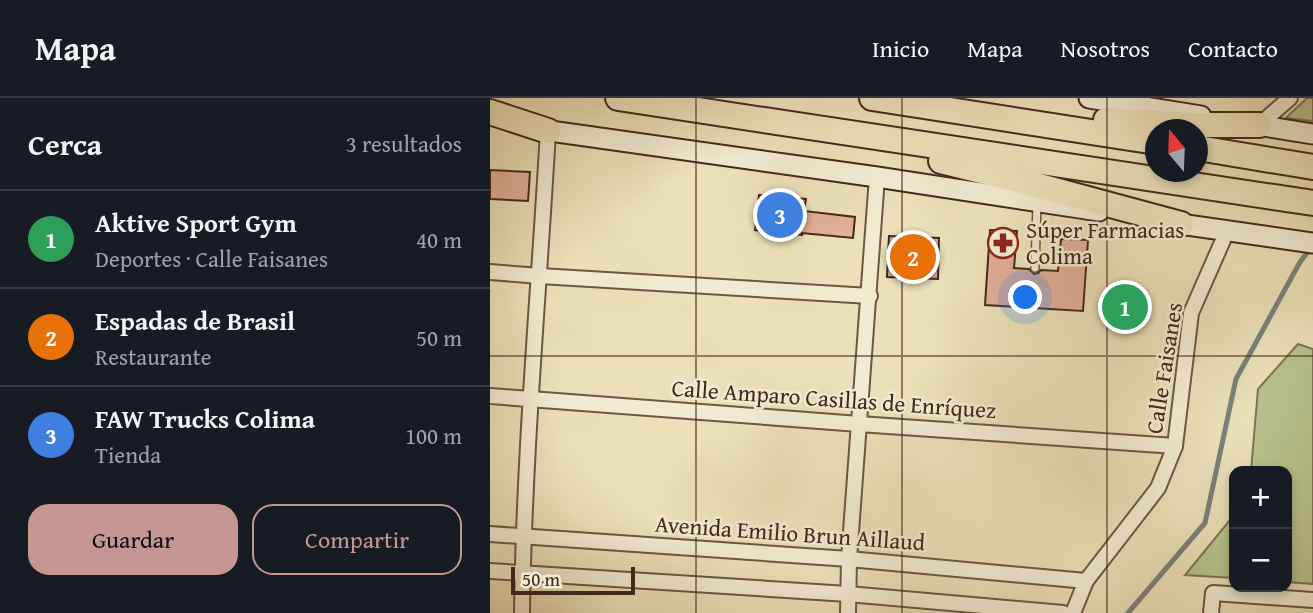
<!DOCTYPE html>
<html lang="es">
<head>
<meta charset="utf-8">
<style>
  :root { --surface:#171b24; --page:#242831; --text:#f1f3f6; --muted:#9ea1a6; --line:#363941; --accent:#c59692 }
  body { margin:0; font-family:"Gentium Book Plus",serif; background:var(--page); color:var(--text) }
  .controls { position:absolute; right:21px; bottom:21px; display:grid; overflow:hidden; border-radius:14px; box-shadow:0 4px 10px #0003 }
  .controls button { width:63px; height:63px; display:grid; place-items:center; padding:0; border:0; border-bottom:2px solid var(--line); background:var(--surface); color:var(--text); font:35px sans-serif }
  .compass { position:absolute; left:655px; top:21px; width:63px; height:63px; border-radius:50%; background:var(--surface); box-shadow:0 4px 10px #0003; rotate:341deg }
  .scale { position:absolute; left:21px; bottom:18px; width:124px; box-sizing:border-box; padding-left:7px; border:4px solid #44281c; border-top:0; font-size:19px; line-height:24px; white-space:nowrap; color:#44281c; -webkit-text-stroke:5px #f2ebd2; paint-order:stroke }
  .you { position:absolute; left:536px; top:200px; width:24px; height:24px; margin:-18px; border:5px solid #fff; border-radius:50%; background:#1a73e8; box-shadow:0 0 0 10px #1a73e833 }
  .badge { display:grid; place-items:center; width:46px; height:46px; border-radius:50%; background:var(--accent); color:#fff; font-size:23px; font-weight:700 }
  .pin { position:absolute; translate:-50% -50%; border:4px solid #fff; box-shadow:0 2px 7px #0006 }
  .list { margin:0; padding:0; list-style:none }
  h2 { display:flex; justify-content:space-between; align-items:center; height:91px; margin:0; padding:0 28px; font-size:30px }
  h2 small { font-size:23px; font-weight:400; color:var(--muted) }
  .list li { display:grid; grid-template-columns:46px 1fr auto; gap:21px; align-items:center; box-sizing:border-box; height:98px; padding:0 28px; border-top:2px solid var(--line) }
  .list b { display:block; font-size:26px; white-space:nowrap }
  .list p { margin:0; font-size:23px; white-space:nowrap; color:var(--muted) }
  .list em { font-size:23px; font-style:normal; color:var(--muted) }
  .actions { display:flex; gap:14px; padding:21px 28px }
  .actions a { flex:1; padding:16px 0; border:2px solid var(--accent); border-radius:21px; text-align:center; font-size:24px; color:var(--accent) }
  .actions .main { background:var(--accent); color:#111 }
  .map { position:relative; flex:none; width:823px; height:515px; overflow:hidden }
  header { display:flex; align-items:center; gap:42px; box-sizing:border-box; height:98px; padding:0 35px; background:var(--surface); border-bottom:2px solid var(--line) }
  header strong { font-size:33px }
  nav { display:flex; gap:38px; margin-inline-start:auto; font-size:24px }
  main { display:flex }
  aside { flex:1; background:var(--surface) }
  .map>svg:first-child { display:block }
  .green { fill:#b8c28e; stroke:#7e7555; stroke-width:2 }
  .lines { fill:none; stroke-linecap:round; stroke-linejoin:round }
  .stream { stroke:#7b807b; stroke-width:5 }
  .building { fill:#e1ae98; stroke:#44281c; stroke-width:2 }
  .lane-casing { stroke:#6e5643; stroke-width:10 }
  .street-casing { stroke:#6e5643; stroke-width:18 }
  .secondary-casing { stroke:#44281c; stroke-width:23 }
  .highway-casing { stroke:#44281c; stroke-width:28 }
  .lane { stroke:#f2ebd2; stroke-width:7 }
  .street { stroke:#f2ebd2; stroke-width:14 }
  .secondary { stroke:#f2ebd2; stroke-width:19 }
  .highway { stroke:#ebe0b9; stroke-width:24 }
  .grid { fill:none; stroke:#44281c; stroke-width:2; stroke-opacity:0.55 }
  .labels { text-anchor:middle; stroke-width:5; stroke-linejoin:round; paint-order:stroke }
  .poi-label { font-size:23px; fill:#44281c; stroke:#f2ebd2; text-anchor:start }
  .street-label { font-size:23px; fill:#44281c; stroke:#f2ebd2 }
</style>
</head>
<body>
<header>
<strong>Mapa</strong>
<nav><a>Inicio</a><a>Mapa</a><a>Nosotros</a><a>Contacto</a></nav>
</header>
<main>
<aside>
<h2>Cerca<small>3 resultados</small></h2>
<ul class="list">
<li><span class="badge" style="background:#2e9e5b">1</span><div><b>Aktive Sport Gym</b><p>Deportes · Calle Faisanes</p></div><em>40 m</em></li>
<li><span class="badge" style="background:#e8710a">2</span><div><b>Espadas de Brasil</b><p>Restaurante</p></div><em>50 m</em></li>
<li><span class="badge" style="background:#3f7fe0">3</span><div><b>FAW Trucks Colima</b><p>Tienda</p></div><em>100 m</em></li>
</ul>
<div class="actions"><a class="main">Guardar</a><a>Compartir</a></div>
</aside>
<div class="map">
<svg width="823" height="515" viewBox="0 0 823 515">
  <rect width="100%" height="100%" fill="#ebe0b9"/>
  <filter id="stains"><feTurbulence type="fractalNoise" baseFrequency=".00286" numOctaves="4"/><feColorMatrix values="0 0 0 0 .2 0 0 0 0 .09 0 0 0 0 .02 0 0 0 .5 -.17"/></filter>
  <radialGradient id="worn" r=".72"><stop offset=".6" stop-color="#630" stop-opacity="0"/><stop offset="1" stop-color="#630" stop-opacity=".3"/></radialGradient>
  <g class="green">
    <path d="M817,0H823V23L796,20Z"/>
    <path d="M808,246L823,251V486L797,484V373H761L768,291Z"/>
    <path d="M744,417V480L695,477Z"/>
  </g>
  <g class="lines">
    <path class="stream" d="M638,515L715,425L746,281L810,164L821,150"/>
  </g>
  <g class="building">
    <path d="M0,72L40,74L38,103L0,101Z"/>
    <path d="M269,97L316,101L314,113L365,119L363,140L312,135V137L265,132Z"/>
    <path d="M500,132L527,133L524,170L539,171L544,176L548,175L551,172L568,173L571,141L598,142L593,213L495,207Z"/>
    <path d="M399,138L449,140L448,181L397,179Z"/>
  </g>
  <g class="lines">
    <g class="lane-casing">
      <path id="lane" d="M545,170L547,105"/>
    </g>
    <g class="street-casing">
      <g id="street">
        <path d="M769,27L800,0"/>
        <path d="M0,174L50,178L380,198"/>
        <path d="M0,298L369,326L685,348"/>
        <path d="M0,436L359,461L596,483"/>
        <path d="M0,473L358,496L573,515"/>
        <path d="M32,515C34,354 49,193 58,33"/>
        <path d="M358,515L359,461L387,79"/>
        <path d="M583,515L596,483L668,390L685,348L701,215L737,133"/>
        <path d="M721,515L723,495L823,502"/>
      </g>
    </g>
    <g class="secondary-casing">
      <g id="secondary">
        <path d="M599,0L711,18"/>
        <path d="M755,25L823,36"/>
        <path d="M46,31L387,79L609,113"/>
        <path d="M676,124L823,145"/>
      </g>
    </g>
    <g class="highway-casing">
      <g id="highway">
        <path d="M128,0L823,105"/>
        <path d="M382,0L666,44"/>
        <path d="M0,14L58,33"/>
        <path d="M616,22L700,27H769"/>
        <path d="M708,50L823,69"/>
        <path d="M451,63L520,80L691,126"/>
      </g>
    </g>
    <use href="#lane" class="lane"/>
    <use href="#street" class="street"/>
    <use href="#secondary" class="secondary"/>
    <use href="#highway" class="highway"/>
  </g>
  <path class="grid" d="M206,0V515M412,0V515M617,0V515M0,258H823"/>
  <defs>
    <g id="pharmacy-ring" transform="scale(1.575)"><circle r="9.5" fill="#f2ebd2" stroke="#8f2418" stroke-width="1.5"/><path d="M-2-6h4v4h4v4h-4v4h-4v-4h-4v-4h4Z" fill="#8f2418"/></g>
  </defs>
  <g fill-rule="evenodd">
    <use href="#pharmacy-ring" x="513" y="145"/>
  </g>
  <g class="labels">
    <g class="poi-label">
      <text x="536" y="140">Súper Farmacias<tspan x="536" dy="26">Colima</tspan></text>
    </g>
    <g class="street-label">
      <text transform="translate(674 270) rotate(-81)" y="8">Calle Faisanes</text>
      <text transform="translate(344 301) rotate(4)" y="8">Calle Amparo Casillas de Enríquez</text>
      <text transform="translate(300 435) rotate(4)" y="8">Avenida Emilio Brun Aillaud</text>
    </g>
  </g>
  <rect width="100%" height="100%" filter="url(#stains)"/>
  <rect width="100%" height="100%" fill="url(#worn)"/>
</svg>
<div class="controls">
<button>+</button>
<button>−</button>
</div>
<svg class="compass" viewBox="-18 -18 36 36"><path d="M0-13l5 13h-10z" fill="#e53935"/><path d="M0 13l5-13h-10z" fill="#9ea1a6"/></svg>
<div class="scale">50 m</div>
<div class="you"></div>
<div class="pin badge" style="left:635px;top:209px;background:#2e9e5b">1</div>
<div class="pin badge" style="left:423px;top:159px;background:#e8710a">2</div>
<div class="pin badge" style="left:290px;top:117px;background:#3f7fe0">3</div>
</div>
</main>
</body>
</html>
